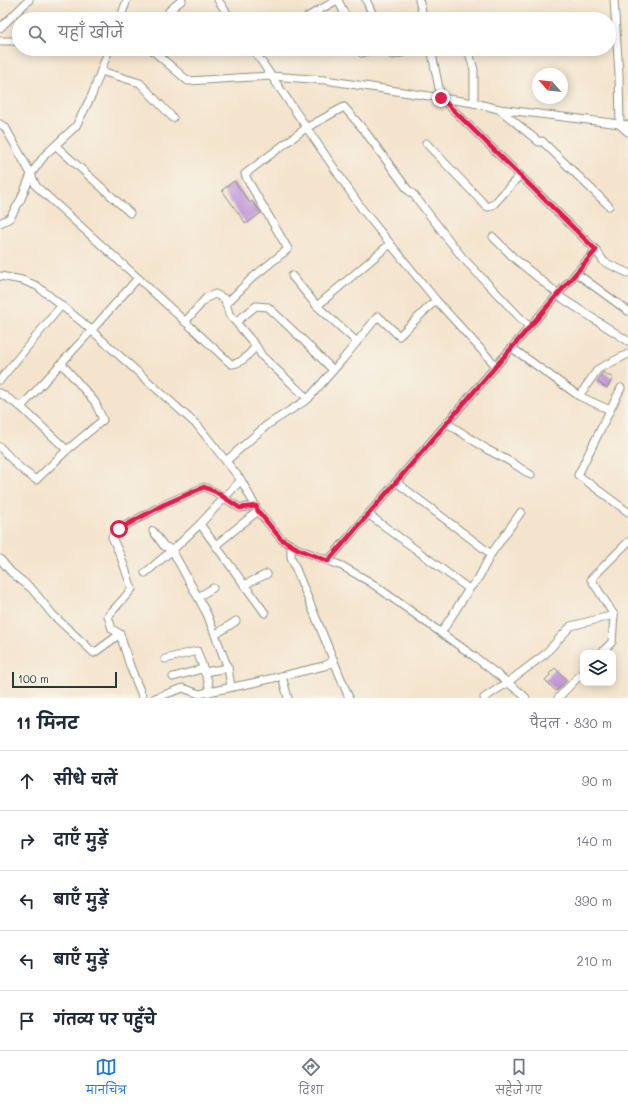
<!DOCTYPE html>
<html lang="hi">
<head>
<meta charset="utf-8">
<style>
  :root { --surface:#fff; --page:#f2f2f3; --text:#1f2937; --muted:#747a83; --line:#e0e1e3; --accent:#1a73e8 }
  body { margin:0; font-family:Mali,"Playpen Sans Deva",sans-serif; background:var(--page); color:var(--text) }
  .controls { position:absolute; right:12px; bottom:12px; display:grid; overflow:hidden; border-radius:8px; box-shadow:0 2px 10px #0003 }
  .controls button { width:36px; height:36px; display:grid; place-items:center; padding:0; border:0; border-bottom:1px solid var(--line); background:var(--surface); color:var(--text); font:20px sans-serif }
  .compass { position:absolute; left:532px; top:68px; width:36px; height:36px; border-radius:50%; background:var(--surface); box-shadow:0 2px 10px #0003; rotate:297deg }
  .scale { position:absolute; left:12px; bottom:10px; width:105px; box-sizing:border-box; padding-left:4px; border:2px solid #1f3d34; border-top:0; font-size:11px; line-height:14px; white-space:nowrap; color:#1f3d34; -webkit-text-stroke:3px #f7f3e8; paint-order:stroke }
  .stop { position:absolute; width:12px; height:12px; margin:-9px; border:3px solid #e11d48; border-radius:50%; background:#fff }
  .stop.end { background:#e11d48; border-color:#fff; box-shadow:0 1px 4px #0008 }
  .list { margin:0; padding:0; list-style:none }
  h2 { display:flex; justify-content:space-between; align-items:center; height:52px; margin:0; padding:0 16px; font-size:17px }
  h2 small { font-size:13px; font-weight:400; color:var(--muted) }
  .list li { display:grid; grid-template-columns:26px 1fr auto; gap:12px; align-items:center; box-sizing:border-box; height:60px; padding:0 16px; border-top:1px solid var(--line) }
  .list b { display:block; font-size:15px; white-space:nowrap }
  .list em { font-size:13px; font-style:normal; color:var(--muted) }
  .icon { flex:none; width:22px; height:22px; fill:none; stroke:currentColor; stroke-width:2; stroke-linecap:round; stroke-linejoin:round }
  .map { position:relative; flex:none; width:628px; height:698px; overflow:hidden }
  .search { position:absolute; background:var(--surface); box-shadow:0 2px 10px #0003; left:12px; right:12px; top:12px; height:44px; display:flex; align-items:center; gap:10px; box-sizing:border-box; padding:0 14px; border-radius:22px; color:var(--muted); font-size:15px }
  .sheet { height:352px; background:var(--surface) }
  nav { display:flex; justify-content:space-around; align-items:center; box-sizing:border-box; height:56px; border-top:1px solid var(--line); background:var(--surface); font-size:11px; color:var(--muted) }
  nav a { display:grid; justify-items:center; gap:2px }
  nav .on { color:var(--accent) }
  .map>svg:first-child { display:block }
  .building { fill:#be94d5 }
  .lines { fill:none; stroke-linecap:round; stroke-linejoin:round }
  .street-casing { stroke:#8a9080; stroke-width:9 }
  .street { stroke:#fff; stroke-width:7 }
  .route { stroke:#e11d48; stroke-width:5 }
</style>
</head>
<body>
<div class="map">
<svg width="628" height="698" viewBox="0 0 628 698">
  <rect width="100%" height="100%" fill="#f7f3e8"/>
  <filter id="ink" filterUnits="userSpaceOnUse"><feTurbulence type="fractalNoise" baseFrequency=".025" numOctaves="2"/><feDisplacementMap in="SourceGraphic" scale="8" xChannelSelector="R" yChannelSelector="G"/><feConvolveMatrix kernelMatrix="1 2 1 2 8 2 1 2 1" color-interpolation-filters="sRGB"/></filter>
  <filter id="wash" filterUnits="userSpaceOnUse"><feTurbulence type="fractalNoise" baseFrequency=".012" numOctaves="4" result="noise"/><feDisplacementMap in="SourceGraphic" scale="16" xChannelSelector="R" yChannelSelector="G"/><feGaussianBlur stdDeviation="0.9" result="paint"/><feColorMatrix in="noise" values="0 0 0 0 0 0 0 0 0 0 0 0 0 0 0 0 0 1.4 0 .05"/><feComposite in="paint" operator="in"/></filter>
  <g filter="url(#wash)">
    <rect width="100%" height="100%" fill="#f4e4cd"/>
    <g id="blocks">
      <g class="building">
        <path d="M234,181L250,203L252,201L261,213L246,224L222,190Z"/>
        <path d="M603,372L613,378L607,388L597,382Z"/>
        <path d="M555,668L567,680L556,691L545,680L550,675L549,674Z"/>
      </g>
    </g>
  </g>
  <g filter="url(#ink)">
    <use href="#blocks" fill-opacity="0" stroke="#8a9080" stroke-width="1"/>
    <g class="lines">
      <g class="street-casing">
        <g id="street">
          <path d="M218,0L231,19"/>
          <path d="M338,0L347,19"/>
          <path d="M366,0L375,19"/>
          <path d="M419,0L424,19"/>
          <path d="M614,0L619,74L620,125L628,132"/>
          <path d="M307,17L337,0"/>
          <path d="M120,19L127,0"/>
          <path d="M165,19L169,11L182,0"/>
          <path d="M0,28L29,0"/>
          <path d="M0,41H19"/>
          <path d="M151,49L188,81L271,76L325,80L474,103L499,109L628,125"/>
          <path d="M253,49L362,209L436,300L496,366"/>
          <path d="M359,49V51L362,53L373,49"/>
          <path d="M387,49L388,52L392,55L419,49"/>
          <path d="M468,49L474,70V103"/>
          <path d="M101,71L140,83L173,118"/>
          <path d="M499,109L539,142L542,141L609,206"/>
          <path d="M0,124L5,127L31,174L36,186L138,278"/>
          <path d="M426,143L485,205L488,207L494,204L520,175"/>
          <path d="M56,146L130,213"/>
          <path d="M0,223L10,218L21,199L31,174L45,155L76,126L92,95L109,49"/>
          <path d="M493,237L514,258L558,294"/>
          <path d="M596,250L604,262L628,273"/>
          <path d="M576,273L628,311"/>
          <path d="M0,276L22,280L37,286L82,322L198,426L241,480L258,511L281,539L298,549L342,566L370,582L475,657L521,693L526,698"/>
          <path d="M292,276L317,306L357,342"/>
          <path d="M557,295L628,341"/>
          <path d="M226,304L252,278L288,249L247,179L245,174L306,128L344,107L364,130L408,190L414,195L462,257L529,327"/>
          <path d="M317,306L390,244"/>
          <path d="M185,322L206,298L215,294L225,299L229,314L256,346L262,356L308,399"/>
          <path d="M236,322L256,306L268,307L301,338L333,370"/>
          <path d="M512,348L579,396L610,410"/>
          <path d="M0,380L61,306"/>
          <path d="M621,388L578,475L628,512"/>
          <path d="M0,393L21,407L67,450"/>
          <path d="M579,396L598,369L628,354"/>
          <path d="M21,407L91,331L138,278L231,364C242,364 249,354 256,346"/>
          <path d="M447,423L488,450L511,462L531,475"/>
          <path d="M0,447L20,468L36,480L67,450L103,420L95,402L62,364"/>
          <path d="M226,461L267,425L308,399L343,359L378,316L399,336L436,300"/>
          <path d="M241,480L200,524L265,613"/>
          <path d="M396,482L491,554"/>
          <path d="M368,514L469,589"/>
          <path d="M153,531L164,546L172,550L207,614L228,668L231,687"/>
          <path d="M216,545L258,511"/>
          <path d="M291,545V557L349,698"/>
          <path d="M0,559L11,572L32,589L53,615L94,653L120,634L130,666L143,698"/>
          <path d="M328,561L596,250L441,98L431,49"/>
          <path d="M145,573L176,547L200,524"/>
          <path d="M244,585L267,574"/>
          <path d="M198,597L213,588"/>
          <path d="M441,633L469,589L478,579L491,554L521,512"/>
          <path d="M120,634L112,629L108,616L132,589L121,557L112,537L119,529L163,505L204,487L215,492L240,508L255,506"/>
          <path d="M215,635L236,621"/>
          <path d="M601,653L612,642L614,615"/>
          <path d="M165,659L197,651L208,681L210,692"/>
          <path d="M204,672L228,668"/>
          <path d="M282,676L288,698"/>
          <path d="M173,677L202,669"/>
          <path d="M155,698L183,688L199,694L257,682L324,666L334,661"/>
          <path d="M484,698L508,682L544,655L571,626L614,615L591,579L628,542"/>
          <path d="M558,698L583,672"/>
        </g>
      </g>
      <use href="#street" class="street"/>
    </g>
  </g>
  <g class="lines" filter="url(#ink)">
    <path class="route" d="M119,529L163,505L204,487L216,492L240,508L256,506L258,511L281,539L298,549L328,561L596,250L441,98"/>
  </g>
</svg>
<div class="controls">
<button><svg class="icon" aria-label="layers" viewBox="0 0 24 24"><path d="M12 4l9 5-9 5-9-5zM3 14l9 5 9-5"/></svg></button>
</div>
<svg class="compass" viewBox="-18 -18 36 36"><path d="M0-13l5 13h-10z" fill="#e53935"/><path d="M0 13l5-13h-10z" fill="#747a83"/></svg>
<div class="scale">100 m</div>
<div class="stop" style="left:119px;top:529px"></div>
<div class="stop end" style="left:441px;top:98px"></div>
<div class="search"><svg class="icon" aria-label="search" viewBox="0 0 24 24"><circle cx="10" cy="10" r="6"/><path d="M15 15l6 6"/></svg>यहाँ खोजें</div>
</div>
<section class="sheet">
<h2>11 मिनट<small>पैदल · 830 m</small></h2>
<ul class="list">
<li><svg class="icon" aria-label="ahead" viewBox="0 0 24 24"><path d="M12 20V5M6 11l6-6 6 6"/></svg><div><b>सीधे चलें</b></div><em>90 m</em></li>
<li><svg class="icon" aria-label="right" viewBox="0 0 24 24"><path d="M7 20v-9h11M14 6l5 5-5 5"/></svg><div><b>दाएँ मुड़ें</b></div><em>140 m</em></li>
<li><svg class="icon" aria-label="left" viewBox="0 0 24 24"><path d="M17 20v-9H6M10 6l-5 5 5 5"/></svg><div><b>बाएँ मुड़ें</b></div><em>390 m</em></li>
<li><svg class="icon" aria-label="left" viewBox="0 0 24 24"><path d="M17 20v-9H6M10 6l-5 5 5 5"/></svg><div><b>बाएँ मुड़ें</b></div><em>210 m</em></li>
<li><svg class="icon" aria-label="arrive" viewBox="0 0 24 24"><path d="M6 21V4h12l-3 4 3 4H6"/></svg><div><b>गंतव्य पर पहुँचे</b></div></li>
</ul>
</section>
<nav>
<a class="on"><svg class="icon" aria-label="map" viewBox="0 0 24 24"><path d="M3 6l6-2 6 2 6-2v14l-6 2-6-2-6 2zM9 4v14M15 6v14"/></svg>मानचित्र</a>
<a><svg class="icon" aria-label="directions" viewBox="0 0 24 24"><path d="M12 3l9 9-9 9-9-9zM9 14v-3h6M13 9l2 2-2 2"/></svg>दिशा</a>
<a><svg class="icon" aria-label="saved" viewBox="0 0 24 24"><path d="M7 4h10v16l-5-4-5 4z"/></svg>सहेजे गए</a>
</nav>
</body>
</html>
